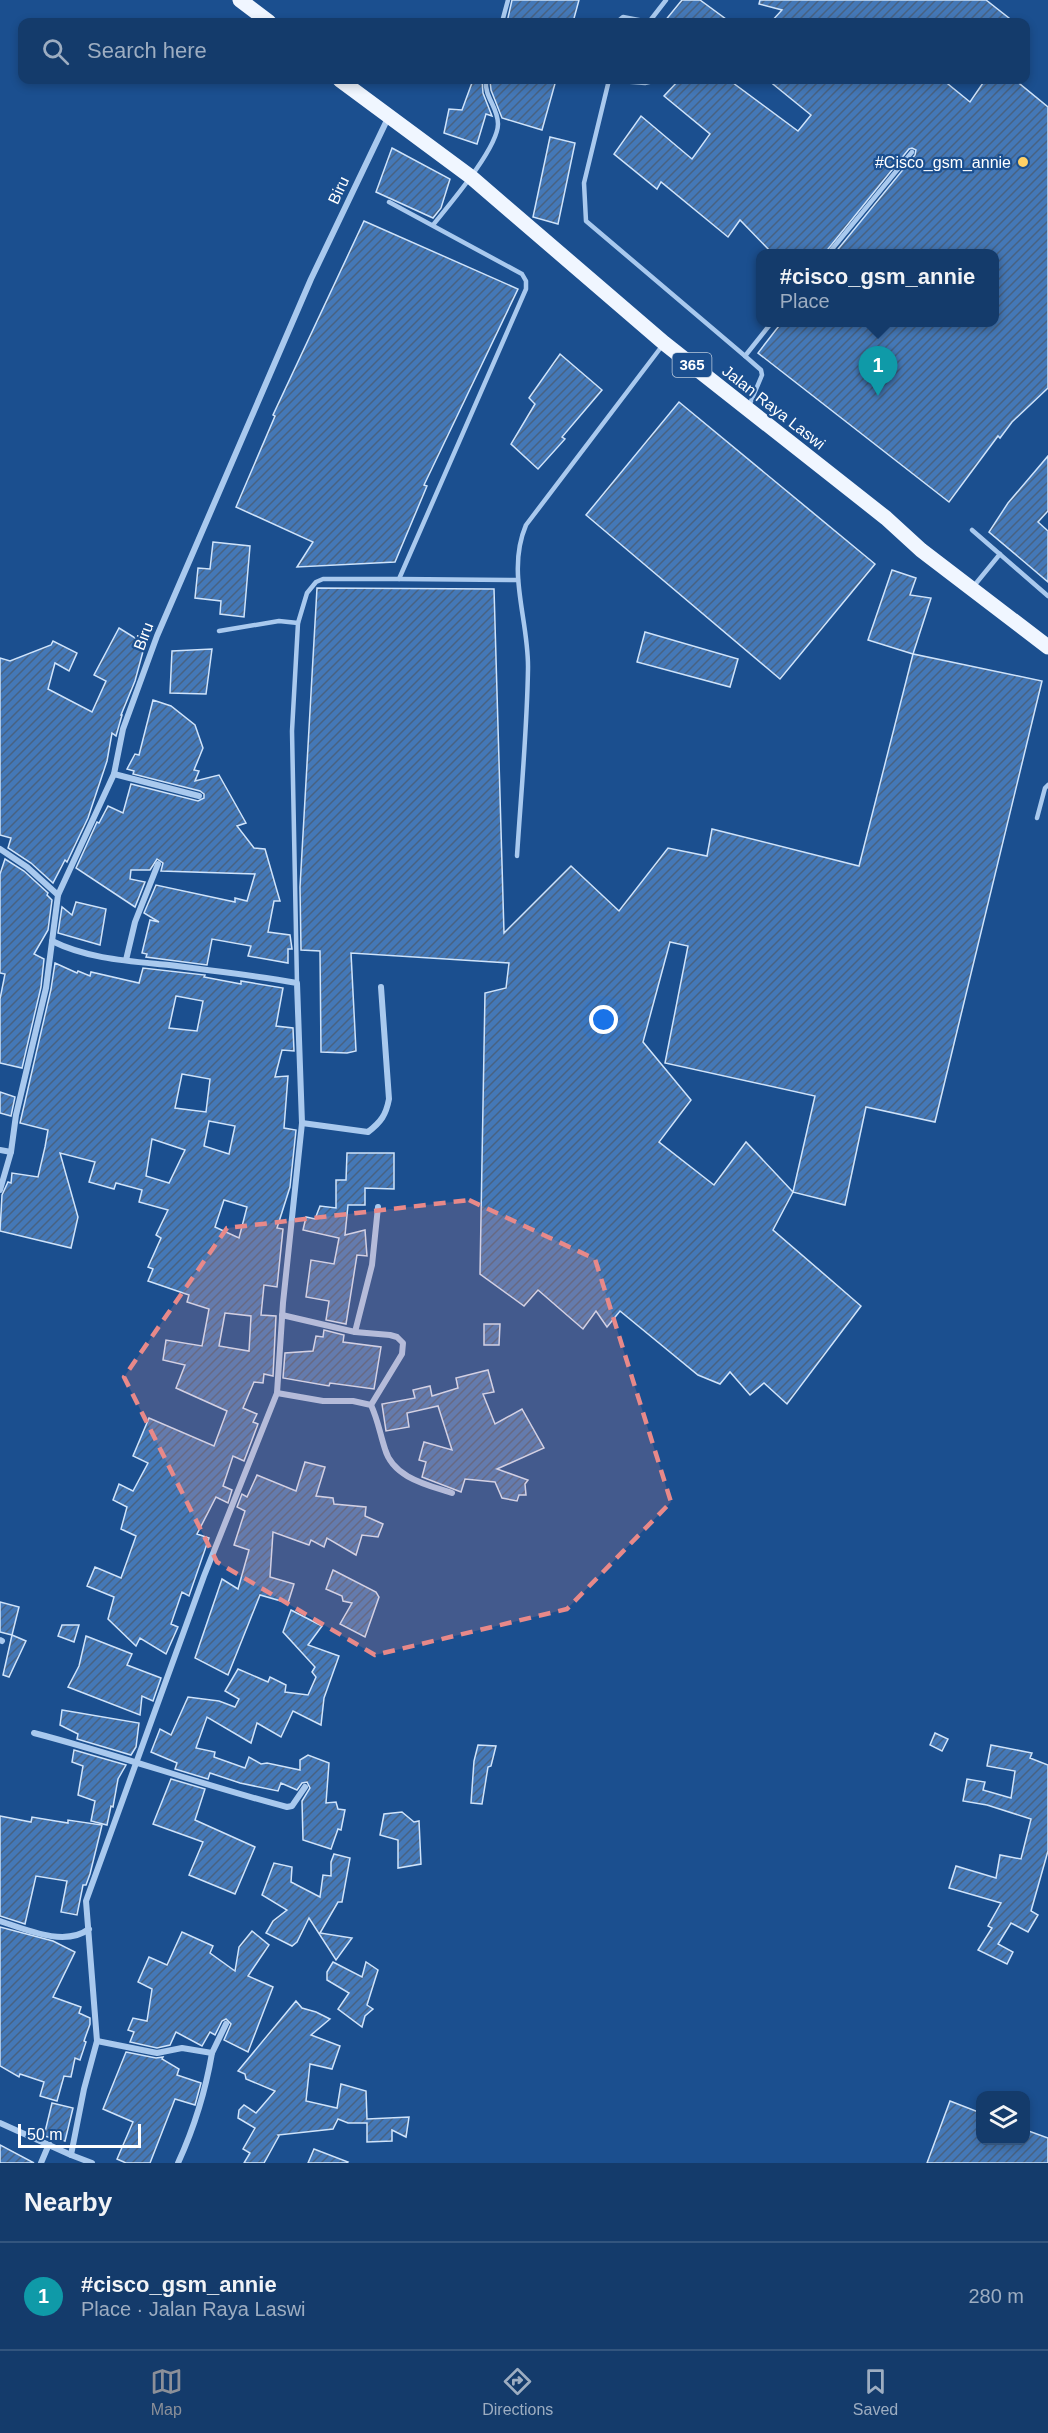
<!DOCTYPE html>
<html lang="en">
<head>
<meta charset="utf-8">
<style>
  :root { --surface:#143b6b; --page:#1d4271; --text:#f1f3f6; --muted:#9dadc1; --line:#33557e; --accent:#8c9099 }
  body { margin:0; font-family:Arial,sans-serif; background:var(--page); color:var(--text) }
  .controls { position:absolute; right:18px; bottom:18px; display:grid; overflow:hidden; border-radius:12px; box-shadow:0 3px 9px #0003 }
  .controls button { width:54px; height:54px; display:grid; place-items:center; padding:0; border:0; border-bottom:2px solid var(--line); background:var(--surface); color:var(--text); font:30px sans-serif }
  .scale { position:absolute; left:18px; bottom:15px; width:123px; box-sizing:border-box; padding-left:6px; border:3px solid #fff; border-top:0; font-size:16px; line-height:21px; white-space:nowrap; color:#fff; -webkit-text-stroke:4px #1b4f8f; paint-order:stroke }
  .you { position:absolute; left:604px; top:1020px; width:21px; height:21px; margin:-15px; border:4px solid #fff; border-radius:50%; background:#1a73e8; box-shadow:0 0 0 9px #1a73e833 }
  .badge { display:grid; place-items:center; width:39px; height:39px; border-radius:50%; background:var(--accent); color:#fff; font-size:20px; font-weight:700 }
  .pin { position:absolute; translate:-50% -50px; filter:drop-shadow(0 2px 3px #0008) }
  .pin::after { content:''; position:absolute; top:32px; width:21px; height:18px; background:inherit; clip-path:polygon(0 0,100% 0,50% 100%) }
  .popup { position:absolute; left:756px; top:249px; width:243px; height:78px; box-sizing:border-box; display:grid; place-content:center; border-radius:12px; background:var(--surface); filter:drop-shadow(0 2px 4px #0005); font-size:20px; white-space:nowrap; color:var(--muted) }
  .popup b { font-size:22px; color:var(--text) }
  .popup::after { content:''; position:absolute; left:50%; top:100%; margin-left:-12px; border:12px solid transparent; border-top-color:var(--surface) }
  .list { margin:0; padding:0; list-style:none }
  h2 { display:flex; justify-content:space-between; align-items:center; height:78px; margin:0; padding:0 24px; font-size:26px }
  h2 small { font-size:20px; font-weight:400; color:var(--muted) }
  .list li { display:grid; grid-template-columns:39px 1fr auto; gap:18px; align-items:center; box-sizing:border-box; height:108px; padding:0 24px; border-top:2px solid var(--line) }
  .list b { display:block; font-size:22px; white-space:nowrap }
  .list p { margin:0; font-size:20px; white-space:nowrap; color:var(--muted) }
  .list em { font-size:20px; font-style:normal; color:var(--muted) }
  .icon { flex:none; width:33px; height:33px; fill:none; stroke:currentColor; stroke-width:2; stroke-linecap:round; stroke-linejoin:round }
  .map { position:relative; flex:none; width:1048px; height:2163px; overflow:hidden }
  .search { position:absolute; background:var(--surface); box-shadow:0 3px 9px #0003; left:18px; right:18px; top:18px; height:66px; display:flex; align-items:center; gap:15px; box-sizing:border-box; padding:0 21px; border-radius:12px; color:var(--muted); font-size:22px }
  .sheet { height:186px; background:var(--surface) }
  nav { display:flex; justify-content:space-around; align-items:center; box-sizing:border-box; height:84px; border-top:2px solid var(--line); background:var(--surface); font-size:16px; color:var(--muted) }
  nav a { display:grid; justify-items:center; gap:3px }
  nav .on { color:var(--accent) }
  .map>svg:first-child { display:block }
  .building { fill:url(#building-hatch); stroke:#cfe3fa; stroke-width:1.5; fill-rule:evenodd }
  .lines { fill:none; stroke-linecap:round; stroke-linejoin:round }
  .service { stroke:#a9c9ee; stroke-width:4.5 }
  .minor { stroke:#a9c9ee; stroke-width:6 }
  .primary { stroke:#f0f6ff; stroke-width:15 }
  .marked { fill:#e88989; fill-opacity:0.2; stroke:#e88989; stroke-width:4.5; stroke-dasharray:12 8; stroke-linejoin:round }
  .poi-dot { fill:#ffd166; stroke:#1b4f8f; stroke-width:2 }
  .labels { text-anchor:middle; stroke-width:4.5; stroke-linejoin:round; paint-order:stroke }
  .shield { fill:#1b4f8f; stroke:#bbcadd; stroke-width:1.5 }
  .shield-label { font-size:15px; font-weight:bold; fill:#fff }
  .poi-label { font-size:16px; fill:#fff; stroke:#1b4f8f; text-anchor:end }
  .street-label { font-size:16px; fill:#fff; stroke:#1b4f8f }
</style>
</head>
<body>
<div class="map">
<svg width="1048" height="2163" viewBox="0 0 1048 2163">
  <defs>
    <pattern id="building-hatch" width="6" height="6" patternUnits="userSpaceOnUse" patternTransform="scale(1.5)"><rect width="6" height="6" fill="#4478b7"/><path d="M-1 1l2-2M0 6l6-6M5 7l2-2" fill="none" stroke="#486282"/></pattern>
  </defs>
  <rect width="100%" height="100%" fill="#1b4f8f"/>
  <g class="building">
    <path d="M512,0H579L573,22H507Z"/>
    <path d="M682,0H700L730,22H664Z"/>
    <path d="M760,0H986L1014,22H771L782,10L759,4Z"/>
    <path d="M473,80H482L483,93L492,116L486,114L477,144L444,133L449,109L462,110Z"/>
    <path d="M490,80H556L542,130L502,118L491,90Z"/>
    <path d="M679,80H729L798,131L811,115L768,80H943L970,102L985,80H1015L1048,107V388L1012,422L1000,438L998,436L949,502L758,353L782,322H995V254H834L915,155L916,150L912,148L909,149L824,254H773L740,220L728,237L661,182L657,189L614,154L641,116L692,159L710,134L664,96Z"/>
    <path d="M550,137L575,143L558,224L533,217Z"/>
    <path d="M392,148L450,179L441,208L433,218L376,192Z"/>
    <path d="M364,221L518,289L424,485L427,486L395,562L297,567L313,542L236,507L275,416L273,415Z"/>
    <path d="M560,354L602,390L562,437L565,439L538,469L511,444L535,404L529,398Z"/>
    <path d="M679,402L875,564L780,679L586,515Z"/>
    <path d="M1048,456V511L1038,522L1048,531V582L989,532L1008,503Z"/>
    <path d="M213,542L250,546L244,617L220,614L221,601L195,598L198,568L210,569Z"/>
    <path d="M892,570L916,578L910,595L931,598L913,654L868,640Z"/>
    <path d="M317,588L494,589L504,933L571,866L619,911L668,848L707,856L712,829L859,866L913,654L1042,681L935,1122L866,1107L845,1205L793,1192L773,1230L861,1306L787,1404L764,1383L750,1395L730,1372L720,1384L698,1375L620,1311L607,1327L596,1311L583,1329L538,1290L524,1306L480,1274L485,993L506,988L509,963L351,953L356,1051L347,1053L321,1052L320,951L301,950L300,887ZM670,942L688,946L665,1063L815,1096L793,1192L746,1142L714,1185L659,1142L691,1100L643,1042Z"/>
    <path d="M119,628L145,644L135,681L121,715H122L116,736L112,733L107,761L88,818L67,862L65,860L53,883L31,863L8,848L11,838L0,835V658L10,661L51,645L53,641L77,653L69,671L55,663L48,689L92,712L106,681L94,675Z"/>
    <path d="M645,632L738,659L730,687L637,662Z"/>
    <path d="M212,649L206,694L170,693L172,651Z"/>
    <path d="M153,700L171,706L195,725L203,748L194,770L199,771L195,781L219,775L246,823L237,826L254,848L265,849L280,901H274L268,932L290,935L292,949H288V963L248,956L251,946L212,939L207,965L146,957L147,954L142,953L150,920L159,922L144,913L156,885L235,902V898L247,901L255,874L161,871L163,863L157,859L150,870H131L130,879L145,882L135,907L76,868L97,822L99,823L108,806L123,813L131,784L198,801L204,798V794L200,791L133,774L134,771L127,769L135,754L139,755Z"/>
    <path d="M5,859L24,871L48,893L47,895L52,900L48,930L34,954L44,959L41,987L22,1068L0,1063V999L5,974L0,973V874Z"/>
    <path d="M76,902L106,909L100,945L58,933L62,907L72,915Z"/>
    <path d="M55,963L77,973L78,971L90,976L91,972L139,983L143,968L205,975L204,977L241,984V981L283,988L276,1026L293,1028L294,1051L282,1050L275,1077L288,1076L284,1128L296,1130L290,1187L277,1228L283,1229L277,1287L264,1285L261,1315L276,1316L273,1376L264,1374L263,1383L254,1382L243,1408L257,1414L253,1422L258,1424L244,1461L233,1456L223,1486L232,1490L228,1503L216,1497L197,1534L209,1538L189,1596L182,1592L171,1624L178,1627L166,1654L140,1638L136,1646L108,1619L114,1597L87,1586L95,1567L121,1578L136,1536L121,1529L127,1507L113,1500L119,1484L133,1491L148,1463L133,1456L149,1418L214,1446L227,1411L176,1388L185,1365L163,1360L166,1340L202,1346L209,1309L187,1302L189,1295L148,1281L153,1269L148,1267L161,1238L156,1235L168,1210L139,1202L142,1190L116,1183L114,1189L89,1182L95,1162L60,1153L78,1217L71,1248L0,1231L2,1195L8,1182L11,1183L12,1173L38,1177L45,1147L48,1130L20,1123L51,989ZM176,996L203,1001L197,1031L169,1028ZM182,1074L210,1079L206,1112L175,1108ZM209,1121L235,1126L229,1154L204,1146ZM152,1139L185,1150L169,1183L146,1176ZM224,1200L247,1207L239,1238L215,1227ZM225,1313L251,1316L249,1351L219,1346Z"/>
    <path d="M0,1092L15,1097L11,1116L0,1113Z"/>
    <path d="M347,1153H394V1189L365,1188V1205H348L345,1235L365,1230L367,1256L357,1255L346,1324L326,1320L329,1301L306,1297L311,1260L334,1264L339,1238L303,1230L306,1217L315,1219L320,1206L336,1208V1180H346Z"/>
    <path d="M484,1324H500L499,1345H484Z"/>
    <path d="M324,1330L344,1335L343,1342L381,1347L374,1389L330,1383L329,1386L283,1378L285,1353L313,1351L316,1336L323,1337Z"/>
    <path d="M488,1370L494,1392L483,1394L495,1424L522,1409L544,1448L497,1469L528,1480L525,1484L526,1495H519L517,1501L502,1498L495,1482L465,1479L461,1492L422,1477L426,1462L419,1460L424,1442L452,1450L438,1406L407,1413L409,1427L386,1431L382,1404L415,1398L413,1390L430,1386L432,1396L458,1388L456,1378Z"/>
    <path d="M305,1462L325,1467L316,1496L333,1498L334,1504L366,1507L365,1516L383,1524L378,1537L362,1535L356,1555L327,1538L324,1547L311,1540L309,1545L273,1532L270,1577L294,1584L288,1603L260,1595L228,1675L195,1658L222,1579L238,1589L249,1550L234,1545L245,1511L237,1507L242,1494L247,1497L257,1475L296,1491Z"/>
    <path d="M333,1570L376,1592L379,1597L365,1637L340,1624L352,1603L343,1601L342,1596L326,1589Z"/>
    <path d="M0,1602L19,1607L12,1635L0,1632Z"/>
    <path d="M291,1610L322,1626L308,1645L339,1656L324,1698L321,1725L293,1711L281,1737L257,1723L251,1743L207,1717L196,1748L215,1752L214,1757L245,1768L249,1757L261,1764L267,1763L300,1770V1760L308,1755L329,1763L326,1803L336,1802L338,1809L345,1810L341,1830L338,1829L331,1849L303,1840L302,1801L310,1788L307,1782L302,1783L297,1790L281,1783L278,1791L240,1783L210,1773L208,1779L175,1769L177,1763L151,1752L160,1729L171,1735L188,1697L219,1701L235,1707L239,1699L225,1691L238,1669L268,1682L270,1677L286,1685L285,1692L308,1695L316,1677L312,1672L315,1667L283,1632Z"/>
    <path d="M62,1625H79L74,1642L58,1636Z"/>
    <path d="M12,1635L26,1641L9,1677L3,1675Z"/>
    <path d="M86,1636L132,1654L127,1665L161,1678L153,1701L142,1696L140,1715L68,1687L79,1666Z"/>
    <path d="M62,1710L139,1723L136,1747L131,1755L77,1739L78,1734L60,1725Z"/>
    <path d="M935,1733L948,1739L942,1751L930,1745Z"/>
    <path d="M478,1745L496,1746L491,1766L488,1767L482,1804L471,1803L474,1761Z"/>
    <path d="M991,1745L1032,1753L1030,1758L1048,1765V1851L1031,1911L1038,1915L1028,1932L1011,1923L998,1944L1013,1952L1007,1964L978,1950L992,1928L988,1926L1001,1903L949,1888L956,1866L996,1878L1000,1855L1021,1859L1031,1819L987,1805L963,1801L967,1779L985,1782L983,1790L1011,1798L1015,1771L987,1766Z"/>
    <path d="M74,1750L126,1765L118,1779L113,1807L111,1806L107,1825L91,1821L95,1801L78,1795L83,1766L72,1762Z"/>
    <path d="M171,1779L205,1789L195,1820L255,1847L235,1894L189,1875L203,1842L153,1824Z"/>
    <path d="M402,1812L414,1822L419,1821L421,1864L398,1868V1840L380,1835L384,1814Z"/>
    <path d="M0,1816L31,1822L32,1817L68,1823V1820L102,1825L90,1874L86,1885H83L77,1915L61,1912L67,1881L36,1876L25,1924L0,1916Z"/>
    <path d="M334,1854L350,1858L342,1902H338L320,1933L352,1938L336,1960L309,1918L297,1942L292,1946L266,1933L273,1921L287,1910L262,1895L274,1863L292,1867L291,1882L320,1897L323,1875L331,1876V1862Z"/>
    <path d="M0,1927L53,1941L75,1952L53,1997L81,2007L79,2013L90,2018V2024L84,2041L86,2042L80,2060L75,2058L71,2077L64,2076L57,2101L40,2096L44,2082L20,2074L19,2077L0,2066Z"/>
    <path d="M252,1931L269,1945L248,1976L273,1987L248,2052L224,2040L231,2024L226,2019L222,2021L215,2035L210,2032L202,2046L176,2032L170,2045L157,2048L130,2042L134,2032L128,2030L133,2018L147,2021L152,1989L138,1982L149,1957L167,1965L182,1932L213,1946L210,1953L235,1971L239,1947Z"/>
    <path d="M333,1962L362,1977L366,1962L378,1970L367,2005L373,2009L365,2016L362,2027L338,2009L349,1993L327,1980V1972Z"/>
    <path d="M296,2001L302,2008L316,2012L330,2019L311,2035L340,2046L332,2069L310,2064L306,2101L337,2108L341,2084L366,2091L367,2119L409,2117L406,2137L392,2130V2141L367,2142V2123H348L338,2119L333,2129L278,2135L279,2136L264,2163H244L250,2153L243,2149L255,2128L238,2118L239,2110L244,2105L256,2113L275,2091L246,2079L245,2074L238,2071Z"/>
    <path d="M126,2052L156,2058L163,2057L162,2059L179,2069L177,2075L201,2083L195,2105L175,2099L150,2163H126L117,2159L133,2122L103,2109Z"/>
    <path d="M950,2101L981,2113V2140H1026V2130L1048,2138V2163H927Z"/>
    <path d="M52,2103L73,2108L65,2141L44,2136Z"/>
    <path d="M0,2145L34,2163H0Z"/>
    <path d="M314,2149L348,2162L347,2163H308Z"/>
  </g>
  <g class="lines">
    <g class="service">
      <path d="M502,22L508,0"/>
      <path d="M617,22L623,17L649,22L666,0"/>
      <path d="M608,80L645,83L657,80"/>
      <path d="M609,80L584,183L586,221L745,356"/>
      <path d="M433,225C449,205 498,148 498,124C498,107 484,97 486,80"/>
      <path d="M828,254L912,152"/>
      <path d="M749,406L762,375L761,370L745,356L772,322"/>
      <path d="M972,530L1048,596"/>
      <path d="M399,579L518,580"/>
      <path d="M973,587L1000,554"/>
      <path d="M219,631L279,621L298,623"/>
      <path d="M1037,818L1045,788L1048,785"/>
      <path d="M517,856C521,794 527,731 528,669C529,620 506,572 526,525L662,346"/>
      <path d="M297,983L292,731L298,623L307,593L316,582L323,579H399L526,289V281L522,274L389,202"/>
    </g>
    <g class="minor">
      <path d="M114,774L199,796"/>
      <path d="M0,849L27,867L58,895"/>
      <path d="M126,960L135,922L158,864"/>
      <path d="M302,1123L368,1132C381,1122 386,1115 389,1099L381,987"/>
      <path d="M0,1150L11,1152"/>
      <path d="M0,1190L11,1152L16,1115L46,988L58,895L114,774L123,729L157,636L311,279L388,118"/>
      <path d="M282,1315L355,1332L390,1335L397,1337L403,1343L402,1354L371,1405"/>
      <path d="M355,1332L372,1265L378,1207"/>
      <path d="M277,1393L323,1401H353L371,1405C378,1420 380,1434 385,1449C393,1478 428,1485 452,1493"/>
      <path d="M0,1640L2,1641"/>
      <path d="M34,1733C119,1755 202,1785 287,1807L292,1806L305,1787"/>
      <path d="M0,1921C27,1930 65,1947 89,1929"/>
      <path d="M97,2041L157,2053L182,2048L212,2053L226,2024"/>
      <path d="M0,2123L71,2155L84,2089L97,2041L86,1901L204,1576L277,1393L283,1303L302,1123L297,983C254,975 212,971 169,965C129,961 88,959 52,941"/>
      <path d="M71,2155L92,2163"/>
      <path d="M41,2163L49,2144"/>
      <path d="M178,2163C195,2126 205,2094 212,2053"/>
    </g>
    <g class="primary">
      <path d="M240,0L269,22"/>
      <path d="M340,80L471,177L664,343L886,518L921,550L1048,647"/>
    </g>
  </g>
  <path class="marked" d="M469,1200L595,1259L671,1502L567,1609L375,1655L217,1562L124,1377L227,1228Z"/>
  <circle class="poi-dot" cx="1023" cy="162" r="6"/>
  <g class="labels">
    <rect class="shield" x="672.5" y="353" width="39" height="24" rx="4.5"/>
    <g class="shield-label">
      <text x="692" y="370">365</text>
    </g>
    <g class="poi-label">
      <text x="1011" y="168">#Cisco_gsm_annie</text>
    </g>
    <g class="street-label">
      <text transform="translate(338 190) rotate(-65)" y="6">Biru</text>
      <text transform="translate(774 407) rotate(38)" y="6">Jalan Raya Laswi</text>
      <text transform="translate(143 636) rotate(-69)" y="6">Biru</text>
    </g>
  </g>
</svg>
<div class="controls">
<button><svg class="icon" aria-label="layers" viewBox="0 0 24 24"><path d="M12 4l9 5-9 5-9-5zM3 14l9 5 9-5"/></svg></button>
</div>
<div class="scale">50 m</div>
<div class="you"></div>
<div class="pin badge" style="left:878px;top:396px;background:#0f9aa8">1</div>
<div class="popup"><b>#cisco_gsm_annie</b>Place</div>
<div class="search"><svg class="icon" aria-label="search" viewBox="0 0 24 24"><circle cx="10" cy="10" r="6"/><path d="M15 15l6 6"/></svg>Search here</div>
</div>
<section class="sheet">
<h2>Nearby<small></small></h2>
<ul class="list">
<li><span class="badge" style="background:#0f9aa8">1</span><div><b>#cisco_gsm_annie</b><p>Place · Jalan Raya Laswi</p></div><em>280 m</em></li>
</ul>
</section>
<nav>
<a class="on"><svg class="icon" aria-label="map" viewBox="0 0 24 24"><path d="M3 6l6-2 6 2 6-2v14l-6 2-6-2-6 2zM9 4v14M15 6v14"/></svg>Map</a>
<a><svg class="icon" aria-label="directions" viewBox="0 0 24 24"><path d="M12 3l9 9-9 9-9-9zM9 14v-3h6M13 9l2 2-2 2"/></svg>Directions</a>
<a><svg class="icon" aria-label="saved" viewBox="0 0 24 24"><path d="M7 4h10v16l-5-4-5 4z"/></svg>Saved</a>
</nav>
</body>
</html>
